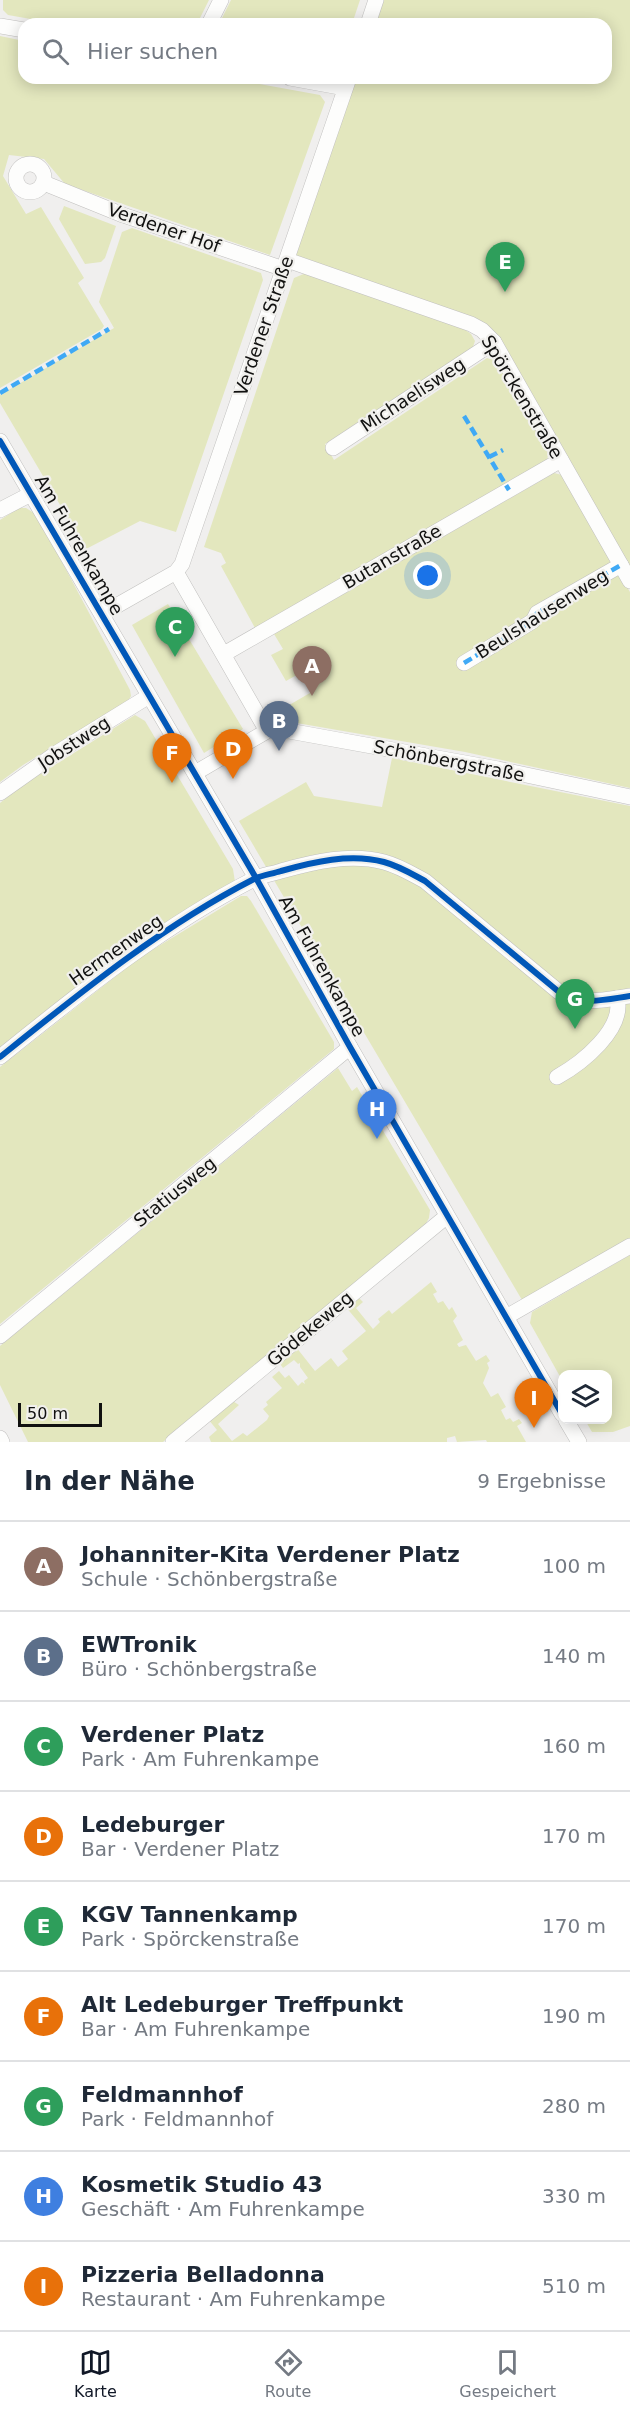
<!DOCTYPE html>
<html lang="de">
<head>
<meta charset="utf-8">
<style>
  :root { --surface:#fff; --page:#f6f6f7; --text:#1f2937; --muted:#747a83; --line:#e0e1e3; --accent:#111827 }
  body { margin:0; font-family:"DejaVu Sans",sans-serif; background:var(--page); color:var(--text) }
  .controls { position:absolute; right:18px; bottom:18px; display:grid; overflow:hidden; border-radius:12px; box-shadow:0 3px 15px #0003 }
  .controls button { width:54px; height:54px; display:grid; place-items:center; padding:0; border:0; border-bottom:2px solid var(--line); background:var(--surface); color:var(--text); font:30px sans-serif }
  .scale { position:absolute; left:18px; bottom:15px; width:84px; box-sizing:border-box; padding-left:6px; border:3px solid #111110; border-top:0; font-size:16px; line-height:21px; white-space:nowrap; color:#111110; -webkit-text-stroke:4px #f1f0ed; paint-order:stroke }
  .you { position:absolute; left:428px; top:576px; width:21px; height:21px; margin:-15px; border:4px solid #fff; border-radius:50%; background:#1a73e8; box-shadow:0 0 0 9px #1a73e833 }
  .badge { display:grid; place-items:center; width:39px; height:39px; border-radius:50%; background:var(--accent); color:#fff; font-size:20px; font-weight:700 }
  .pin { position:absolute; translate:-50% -50px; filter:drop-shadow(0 2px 3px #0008) }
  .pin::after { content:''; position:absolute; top:32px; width:21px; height:18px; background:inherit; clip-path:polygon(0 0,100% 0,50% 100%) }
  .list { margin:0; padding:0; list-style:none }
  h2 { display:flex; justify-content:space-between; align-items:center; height:78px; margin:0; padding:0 24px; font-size:26px }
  h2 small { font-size:20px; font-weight:400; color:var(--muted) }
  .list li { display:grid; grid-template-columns:39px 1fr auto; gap:18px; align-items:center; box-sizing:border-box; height:90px; padding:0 24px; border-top:2px solid var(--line) }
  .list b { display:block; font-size:22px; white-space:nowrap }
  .list p { margin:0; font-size:20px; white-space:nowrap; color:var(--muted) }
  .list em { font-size:20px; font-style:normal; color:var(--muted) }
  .icon { flex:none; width:33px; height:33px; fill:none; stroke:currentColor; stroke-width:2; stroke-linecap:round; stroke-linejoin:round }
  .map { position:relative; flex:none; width:630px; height:1442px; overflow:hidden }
  .search { position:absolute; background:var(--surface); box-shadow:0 3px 15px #0003; left:18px; right:18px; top:18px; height:66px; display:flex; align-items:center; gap:15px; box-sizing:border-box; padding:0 21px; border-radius:18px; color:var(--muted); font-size:22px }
  .sheet { height:888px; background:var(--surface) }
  nav { display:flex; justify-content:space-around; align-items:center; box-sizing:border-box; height:84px; border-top:2px solid var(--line); background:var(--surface); font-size:16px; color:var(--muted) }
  nav a { display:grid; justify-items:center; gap:3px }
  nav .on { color:var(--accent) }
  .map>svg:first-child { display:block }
  .green { fill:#e3e7be }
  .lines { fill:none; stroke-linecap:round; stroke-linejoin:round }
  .minor-casing { stroke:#c1c0bf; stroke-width:16 }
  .minor { stroke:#fdfdfc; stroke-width:15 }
  .quiet { stroke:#3fa9f5; stroke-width:4.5; stroke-dasharray:9 4.5; stroke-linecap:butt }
  .cycleway-casing { stroke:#f1f0ed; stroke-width:10 }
  .cycleway { stroke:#0057b8; stroke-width:6 }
  .labels { text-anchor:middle; stroke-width:4.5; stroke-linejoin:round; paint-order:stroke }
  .street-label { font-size:18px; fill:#111110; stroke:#f1f0ed }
</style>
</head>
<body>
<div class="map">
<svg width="630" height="1442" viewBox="0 0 630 1442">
  <rect width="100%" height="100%" fill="#f0efee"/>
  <g class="green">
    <path d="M3,0H209L197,24H59L8,15L3,10Z"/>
    <path d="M231,0H360L352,24H219Z"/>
    <path d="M376,0H630V581L482,330L287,260L349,78H606V24H368Z"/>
    <path d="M0,36L24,41V78H226L320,95L325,102L270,255L65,184L44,159L9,155L3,176L26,214L41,207L84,278L78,283L104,326L102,329L0,388Z"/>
    <path d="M64,206L116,226L105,258L101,262L85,264L59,219Z"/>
    <path d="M132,228L258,272L261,273L263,280L176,532L140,521L86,549L0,403V395L114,328L99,302L122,232Z"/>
    <path d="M306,273L464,329L471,334L475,341L473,347L325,444L334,460L487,358L497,361L549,451L547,460L255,628L221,566L226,563L221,553L204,547L294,278Z"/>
    <path d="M554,473L562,475L630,592V788L465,752L285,721L279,711L315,690L304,671L286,681L271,655L283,649L274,634Z"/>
    <path d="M19,508H26L37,515L130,690L131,696L128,701L23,765L0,782V520Z"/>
    <path d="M168,604L243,729L204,753L132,625Z"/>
    <path d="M135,715L145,721L233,869L235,882L0,1050V803L24,784Z"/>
    <path d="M392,758L630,806V1239L522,1300L239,821L306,782L314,796L382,807Z"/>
    <path d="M241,896H247L251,901L334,1042V1049L0,1324V1067L139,958Z"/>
    <path d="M338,1068L352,1091L357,1087L430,1210L429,1218L424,1227L163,1442H28L0,1385V1346Z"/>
    <path d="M630,1255V1426L613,1432H592L585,1420H608V1374H562V1380L530,1323L532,1312Z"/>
    <path d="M431,1282L437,1292L433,1294L438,1303L443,1301L449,1310L452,1307L457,1316L453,1321L463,1340L457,1344L459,1347L466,1345L476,1361L486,1355L490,1361L487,1363L489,1368L483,1383L491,1397L498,1393L506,1407L501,1410L506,1420L510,1418L513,1422L519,1419L522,1423L517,1426L526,1442H487L486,1440L457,1442L455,1436L447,1438V1442H211L209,1437L217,1430L208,1419L231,1400L239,1405L218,1424L232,1441L243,1433L247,1436L267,1420L269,1416L263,1409L268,1405L266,1402L282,1388L272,1377L279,1371L285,1378L289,1375L298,1386L302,1382L305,1384L304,1381L308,1378L300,1367V1363L298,1364L294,1360L283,1368L278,1361L296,1347L315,1371L331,1358L338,1367L348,1359L342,1351L366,1331L345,1306L357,1296L363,1302L356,1308L373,1329L380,1322L378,1319L389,1310L392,1314Z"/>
  </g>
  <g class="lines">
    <g class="minor-casing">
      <g id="minor">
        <path d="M209,24L221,0"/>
        <path d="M368,24L376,0"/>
        <path d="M0,26L24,30"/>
        <path d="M290,78L345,88"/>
        <circle cx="30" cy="178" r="14"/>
        <path d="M44,183L123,215L284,269"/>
        <path d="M287,260L471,324L482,330L494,342L630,581"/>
        <path d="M0,441L256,878L350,1047L562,1414"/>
        <path d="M333,448L494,342"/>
        <path d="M0,510L31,494"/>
        <path d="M176,572L267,731"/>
        <path d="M102,614L176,572L182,564L349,78"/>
        <path d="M224,654L561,460"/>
        <path d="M464,663L533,621L537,613L621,565"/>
        <path d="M195,773L267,731L278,729L498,769L630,797"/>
        <path d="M0,793L55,754L149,696"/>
        <path d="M0,1057C81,992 162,926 254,879C262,875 272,874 281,871C313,862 350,853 384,862C399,866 412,874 425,881L559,992C583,1006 603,1000 630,996"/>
        <path d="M557,1077C582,1063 625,1029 617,998"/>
        <path d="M506,1317L630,1246"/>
        <path d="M0,1336L350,1047"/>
        <path d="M566,1420L579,1442"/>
        <path d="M0,1438L2,1442"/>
        <path d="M173,1442L447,1216"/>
      </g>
    </g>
    <use href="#minor" class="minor"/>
    <g class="quiet">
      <path d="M0,393L109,329"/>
      <path d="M464,416L509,490"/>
      <path d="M489,457L503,450"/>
      <path d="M464,663L533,621L537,613L621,565"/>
    </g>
    <g class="cycleway-casing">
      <g id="cycleway">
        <path d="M0,441L256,878L350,1047L562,1414"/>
        <path d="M0,1057C81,992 162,926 254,879C262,875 272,874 281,871C313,862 350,853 384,862C399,866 412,874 425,881L559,992C583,1006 603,1000 630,996"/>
      </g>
    </g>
    <use href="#cycleway" class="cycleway"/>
  </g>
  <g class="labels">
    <g class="street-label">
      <text transform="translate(164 228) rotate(19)" y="6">Verdener Hof</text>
      <text transform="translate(264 326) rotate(-71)" y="6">Verdener Straße</text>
      <text transform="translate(413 395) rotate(-33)" y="6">Michaelisweg</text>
      <text transform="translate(522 397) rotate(59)" y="6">Spörckenstraße</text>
      <text transform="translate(79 545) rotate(60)" y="6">Am Fuhrenkampe</text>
      <text transform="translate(392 557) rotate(-30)" y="6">Butanstraße</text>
      <text transform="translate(542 614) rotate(-32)" y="6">Beulshausenweg</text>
      <text transform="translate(74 743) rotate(-33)" y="6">Jobstweg</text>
      <text transform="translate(449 761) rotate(11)" y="6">Schönbergstraße</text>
      <text transform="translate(116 950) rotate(-35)" y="6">Hermenweg</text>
      <text transform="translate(322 966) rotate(61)" y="6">Am Fuhrenkampe</text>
      <text transform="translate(175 1192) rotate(-39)" y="6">Statiusweg</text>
      <text transform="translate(310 1329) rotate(-40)" y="6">Gödekeweg</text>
    </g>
  </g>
</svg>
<div class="controls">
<button><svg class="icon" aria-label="layers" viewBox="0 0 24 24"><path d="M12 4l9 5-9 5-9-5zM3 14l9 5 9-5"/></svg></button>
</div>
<div class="scale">50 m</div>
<div class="you"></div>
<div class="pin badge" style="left:312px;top:696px;background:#8d6e63">A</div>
<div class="pin badge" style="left:279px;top:751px;background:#5c6f8a">B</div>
<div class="pin badge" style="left:175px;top:657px;background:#2e9e5b">C</div>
<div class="pin badge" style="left:233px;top:779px;background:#e8710a">D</div>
<div class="pin badge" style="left:505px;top:292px;background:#2e9e5b">E</div>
<div class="pin badge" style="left:172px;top:783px;background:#e8710a">F</div>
<div class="pin badge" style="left:575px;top:1029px;background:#2e9e5b">G</div>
<div class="pin badge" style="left:377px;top:1139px;background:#3f7fe0">H</div>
<div class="pin badge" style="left:534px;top:1428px;background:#e8710a">I</div>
<div class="search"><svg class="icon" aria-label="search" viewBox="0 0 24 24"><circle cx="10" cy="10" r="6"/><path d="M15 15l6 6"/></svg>Hier suchen</div>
</div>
<section class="sheet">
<h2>In der Nähe<small>9 Ergebnisse</small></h2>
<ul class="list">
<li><span class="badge" style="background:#8d6e63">A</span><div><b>Johanniter-Kita Verdener Platz</b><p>Schule · Schönbergstraße</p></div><em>100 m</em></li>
<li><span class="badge" style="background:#5c6f8a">B</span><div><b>EWTronik</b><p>Büro · Schönbergstraße</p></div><em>140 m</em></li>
<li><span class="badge" style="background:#2e9e5b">C</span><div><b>Verdener Platz</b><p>Park · Am Fuhrenkampe</p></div><em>160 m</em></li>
<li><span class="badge" style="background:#e8710a">D</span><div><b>Ledeburger</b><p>Bar · Verdener Platz</p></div><em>170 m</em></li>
<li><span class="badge" style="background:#2e9e5b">E</span><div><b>KGV Tannenkamp</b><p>Park · Spörckenstraße</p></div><em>170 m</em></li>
<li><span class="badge" style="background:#e8710a">F</span><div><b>Alt Ledeburger Treffpunkt</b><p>Bar · Am Fuhrenkampe</p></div><em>190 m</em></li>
<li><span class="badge" style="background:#2e9e5b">G</span><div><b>Feldmannhof</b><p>Park · Feldmannhof</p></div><em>280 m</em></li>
<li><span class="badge" style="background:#3f7fe0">H</span><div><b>Kosmetik Studio 43</b><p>Geschäft · Am Fuhrenkampe</p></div><em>330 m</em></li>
<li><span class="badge" style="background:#e8710a">I</span><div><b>Pizzeria Belladonna</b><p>Restaurant · Am Fuhrenkampe</p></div><em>510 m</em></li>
</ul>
</section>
<nav>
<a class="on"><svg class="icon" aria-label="map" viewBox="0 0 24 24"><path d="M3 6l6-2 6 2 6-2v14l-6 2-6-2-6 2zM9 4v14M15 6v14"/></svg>Karte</a>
<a><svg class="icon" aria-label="directions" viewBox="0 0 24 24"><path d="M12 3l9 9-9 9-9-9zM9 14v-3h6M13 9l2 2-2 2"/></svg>Route</a>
<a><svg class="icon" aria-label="saved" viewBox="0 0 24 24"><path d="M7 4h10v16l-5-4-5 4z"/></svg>Gespeichert</a>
</nav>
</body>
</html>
